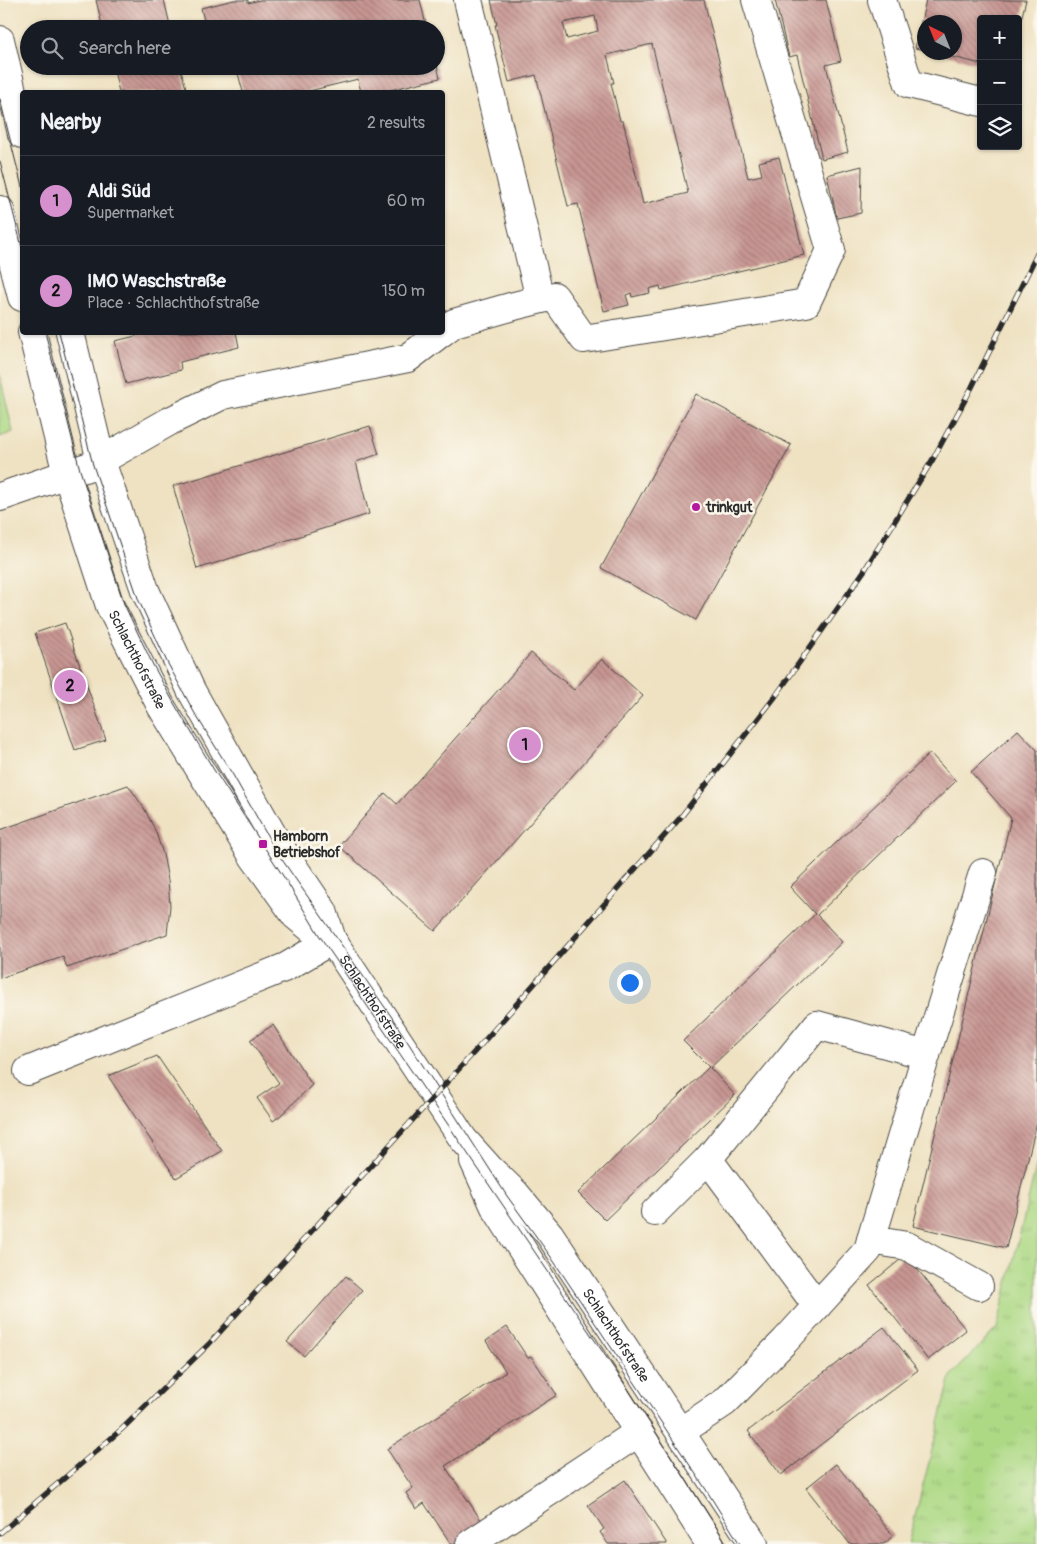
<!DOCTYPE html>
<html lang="en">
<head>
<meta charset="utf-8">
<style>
  :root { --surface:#171b24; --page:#20242c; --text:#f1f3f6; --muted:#9ea1a6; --line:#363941; --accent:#d690ce }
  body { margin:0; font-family:Pangolin,sans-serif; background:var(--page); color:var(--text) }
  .controls { position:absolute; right:15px; top:15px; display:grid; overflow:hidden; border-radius:5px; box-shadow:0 1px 4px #0004 }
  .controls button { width:45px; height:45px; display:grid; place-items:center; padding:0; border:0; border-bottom:1px solid var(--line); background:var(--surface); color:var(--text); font:25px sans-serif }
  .compass { position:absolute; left:917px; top:15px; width:45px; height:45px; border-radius:50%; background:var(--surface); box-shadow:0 1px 4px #0004; rotate:317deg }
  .you { position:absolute; left:629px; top:982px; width:18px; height:18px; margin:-12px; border:4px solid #fff; border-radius:50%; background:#1a73e8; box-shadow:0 0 0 8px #1a73e833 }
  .badge { display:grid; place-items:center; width:32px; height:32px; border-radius:50%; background:var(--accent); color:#111; font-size:16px; font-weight:700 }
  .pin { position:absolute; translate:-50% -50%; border:2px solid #fff; box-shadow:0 1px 5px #0006 }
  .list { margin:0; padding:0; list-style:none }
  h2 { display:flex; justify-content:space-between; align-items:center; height:65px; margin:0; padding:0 20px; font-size:21px }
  h2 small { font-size:16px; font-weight:400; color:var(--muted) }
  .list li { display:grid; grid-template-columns:32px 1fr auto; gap:15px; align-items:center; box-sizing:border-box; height:90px; padding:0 20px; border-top:1px solid var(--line) }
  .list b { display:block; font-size:19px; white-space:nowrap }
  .list p { margin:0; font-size:16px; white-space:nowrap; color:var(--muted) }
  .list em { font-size:16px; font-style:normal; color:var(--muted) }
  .icon { flex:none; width:28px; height:28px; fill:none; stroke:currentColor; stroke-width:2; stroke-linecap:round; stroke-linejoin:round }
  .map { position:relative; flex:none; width:1037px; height:1544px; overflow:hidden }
  .search { position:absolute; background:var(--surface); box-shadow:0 1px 4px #0004; left:20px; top:20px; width:425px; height:55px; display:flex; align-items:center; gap:12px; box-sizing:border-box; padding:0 18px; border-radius:28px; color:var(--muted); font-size:19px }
  .panel { position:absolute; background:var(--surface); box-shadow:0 1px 4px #0004; left:20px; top:90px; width:425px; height:245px; border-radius:5px }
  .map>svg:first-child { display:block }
  .grass { fill:url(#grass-tufts); stroke:#6c8258 }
  .garden { fill:#add985; stroke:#6c8258 }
  .building { fill:url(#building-back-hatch); fill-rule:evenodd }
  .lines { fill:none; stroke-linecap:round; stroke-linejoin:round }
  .minor-casing { stroke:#484642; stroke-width:30 }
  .minor { stroke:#fff; stroke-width:28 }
  .tram { stroke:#2b2b2b; stroke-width:1 }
  .rail-casing { stroke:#2b2b2b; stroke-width:5.5 }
  .rail { stroke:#fbf7ec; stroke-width:4; stroke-dasharray:11; stroke-linecap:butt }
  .poi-dot { fill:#b5179e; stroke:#fbf7ec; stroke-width:2 }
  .labels { text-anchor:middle; stroke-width:5; stroke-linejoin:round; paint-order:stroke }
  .poi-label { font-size:14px; font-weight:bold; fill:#2b2b2b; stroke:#fbf7ec; text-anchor:start }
  .street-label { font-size:14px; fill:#2b2b2b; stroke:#fbf7ec }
</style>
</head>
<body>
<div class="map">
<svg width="1037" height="1544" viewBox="0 0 1037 1544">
  <defs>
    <pattern id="grass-tufts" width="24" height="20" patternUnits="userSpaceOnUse" patternTransform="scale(1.25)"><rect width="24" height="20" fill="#add985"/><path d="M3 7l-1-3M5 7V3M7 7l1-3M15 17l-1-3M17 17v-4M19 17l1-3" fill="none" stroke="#95ba73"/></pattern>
    <pattern id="building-back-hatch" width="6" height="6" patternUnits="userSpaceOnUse" patternTransform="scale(1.25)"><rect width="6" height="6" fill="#c89693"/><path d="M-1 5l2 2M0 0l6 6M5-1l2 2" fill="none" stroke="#a37b78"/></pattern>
  </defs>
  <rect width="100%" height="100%" fill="#fbf7ec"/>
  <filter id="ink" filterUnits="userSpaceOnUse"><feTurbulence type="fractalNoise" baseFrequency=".02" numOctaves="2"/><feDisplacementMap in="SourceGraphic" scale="10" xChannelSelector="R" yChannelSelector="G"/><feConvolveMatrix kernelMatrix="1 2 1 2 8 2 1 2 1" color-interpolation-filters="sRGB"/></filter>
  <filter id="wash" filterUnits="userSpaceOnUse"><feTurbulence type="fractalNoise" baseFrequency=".0096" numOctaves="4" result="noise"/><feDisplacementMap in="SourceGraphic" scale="20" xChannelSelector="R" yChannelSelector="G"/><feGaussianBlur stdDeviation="1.12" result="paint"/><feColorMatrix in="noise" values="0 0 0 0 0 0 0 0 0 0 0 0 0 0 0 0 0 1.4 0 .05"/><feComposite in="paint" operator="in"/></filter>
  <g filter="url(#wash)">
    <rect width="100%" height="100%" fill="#efe2c2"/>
    <path class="grass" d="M1037,1163V1544H908L951,1376L997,1328Z"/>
    <path class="garden" d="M0,375L13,432L0,437Z"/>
    <g id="blocks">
      <g class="building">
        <path d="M96,0H164L171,29H103Z"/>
        <path d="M234,0H248V3L260,0H420L427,29H206L201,8Z"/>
        <path d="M491,0H704L748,178L762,175L759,162L779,157L804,255L661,290L660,286L649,289L650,293L632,297L631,293L626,295L629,305L604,311L578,204L568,206L536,75L509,82L495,25H497ZM595,16L598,31L567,39L563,23ZM652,44L688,193L643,204L623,121H620L611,83H614L607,55Z"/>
        <path d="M775,0H826L841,61L826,65L848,152L822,159L797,55L789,57Z"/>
        <path d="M926,0H1026L1019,28L1018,19H981V64L937,53L954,52V22H924V50L915,48Z"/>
        <path d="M113,66H180L187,92H119Z"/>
        <path d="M236,66H437L440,78L382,92H361L358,79L305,92H243Z"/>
        <path d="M862,166L861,213L837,218L827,175Z"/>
        <path d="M135,332H236L239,347L180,362L181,370L126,384L115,341L136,336Z"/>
        <path d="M696,394L791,445L696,620L601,568Z"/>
        <path d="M370,426L379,454L356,462L369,514L197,569L173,486Z"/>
        <path d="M65,623L106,740L75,750L35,633Z"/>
        <path d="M531,653L574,690L602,659L643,696L435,931L339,846L385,793L397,804Z"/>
        <path d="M1018,730L1037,750V1122L1006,1248L913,1226L1011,818L971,772Z"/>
        <path d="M930,753L956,781L817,915L842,942L710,1068L735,1095L605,1220L578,1193L709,1067L683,1041L815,914L790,887Z"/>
        <path d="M128,785L144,808L155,830L163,854L168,880L170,906L167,934L67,968L63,957L0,978V830Z"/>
        <path d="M273,1025L312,1085L280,1116L273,1121L257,1098L279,1083L250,1040Z"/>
        <path d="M157,1056L222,1151L176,1178L108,1076Z"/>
        <path d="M906,1255L966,1330L928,1360L869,1285Z"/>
        <path d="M346,1276L362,1290L304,1356L287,1342Z"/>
        <path d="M507,1327L528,1358L531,1356L557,1395L445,1466L485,1526L458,1544H451L424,1503L416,1509L406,1493L413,1488L387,1449L506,1372L486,1341Z"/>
        <path d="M884,1327L918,1370L781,1475L748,1431Z"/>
        <path d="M836,1464L893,1536L884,1544H850L806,1488Z"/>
        <path d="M625,1480L667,1544H608L600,1532L604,1529L588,1505Z"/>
      </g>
    </g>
  </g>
  <g filter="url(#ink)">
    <use href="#blocks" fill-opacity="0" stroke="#484642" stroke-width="1"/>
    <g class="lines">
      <g class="minor-casing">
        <g id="minor">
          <path d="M468,0L540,299"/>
          <path d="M882,0L909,84L981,102"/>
          <path d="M0,40L22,134"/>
          <path d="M0,210L22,297"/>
          <path id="s1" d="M32,332L67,474L110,606L161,706L253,856L296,916L319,935L332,940"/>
          <path id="s2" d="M70,332L101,461L145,590L191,690L276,841L323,911L332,940L463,1139L489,1168L514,1192L550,1235L754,1544"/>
          <path d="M442,332L454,323L514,306L554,296L584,339L806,303L831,250L756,0"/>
          <path d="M0,497L93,465L170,421L223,395L408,358L442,332"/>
          <path d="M28,1071L286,967L332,940"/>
          <path d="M474,1161L495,1207L710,1544"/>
          <path d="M655,1212L708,1159"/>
          <path d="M871,1240L907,1246L979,1286"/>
          <path d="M817,1306L708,1159L817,1025L926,1055"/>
          <path d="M680,1432L725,1402L785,1341L868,1250L926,1055L983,873"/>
          <path d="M470,1544L639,1432"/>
        </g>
      </g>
      <use href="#minor" class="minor"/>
      <g class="tram">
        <path d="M0,99L22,187"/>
        <path d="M0,161L22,247"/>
        <path d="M45,332L80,470L124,604L153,665L175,705L214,770L287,882L319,935L628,1389L727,1544"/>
        <path d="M59,332L93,465L139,601L167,662L194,712L233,775L276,851L391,1016L507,1196L551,1257L705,1488L740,1544"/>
      </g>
      <g class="rail-casing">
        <path id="rail" d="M0,1533L122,1429L209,1344L478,1048L680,818L775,697L864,571L933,459L972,387L1037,254"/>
      </g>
      <use href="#rail" class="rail"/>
    </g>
  </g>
  <g class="poi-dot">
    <circle cx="696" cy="507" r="5"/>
    <rect x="258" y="839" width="10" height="10" rx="2.5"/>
  </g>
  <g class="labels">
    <g class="poi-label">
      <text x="706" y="512">trinkgut</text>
      <text x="273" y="841">Hamborn<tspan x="273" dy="16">Betriebshof</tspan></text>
    </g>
    <g class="street-label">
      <text dy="5" stroke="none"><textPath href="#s1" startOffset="345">Schlachthofstraße</textPath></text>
      <text dy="5" stroke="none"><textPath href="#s2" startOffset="741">Schlachthofstraße</textPath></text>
      <text dy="5" stroke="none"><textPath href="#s2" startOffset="1155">Schlachthofstraße</textPath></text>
    </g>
  </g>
</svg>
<div class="controls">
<button>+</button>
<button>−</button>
<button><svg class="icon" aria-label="layers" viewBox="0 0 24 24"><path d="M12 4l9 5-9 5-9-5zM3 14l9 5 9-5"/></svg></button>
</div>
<svg class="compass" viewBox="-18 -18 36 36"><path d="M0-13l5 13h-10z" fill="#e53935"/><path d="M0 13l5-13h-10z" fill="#9ea1a6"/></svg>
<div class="you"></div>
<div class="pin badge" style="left:525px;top:745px">1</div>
<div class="pin badge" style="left:70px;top:686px">2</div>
<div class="search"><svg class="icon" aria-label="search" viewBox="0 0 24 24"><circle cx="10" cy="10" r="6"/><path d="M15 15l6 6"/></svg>Search here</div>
<section class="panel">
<h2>Nearby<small>2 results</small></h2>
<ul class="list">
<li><span class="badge">1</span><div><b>Aldi Süd</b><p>Supermarket</p></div><em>60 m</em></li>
<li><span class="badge">2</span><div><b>IMO Waschstraße</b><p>Place · Schlachthofstraße</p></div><em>150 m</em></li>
</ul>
</section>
</div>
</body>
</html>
